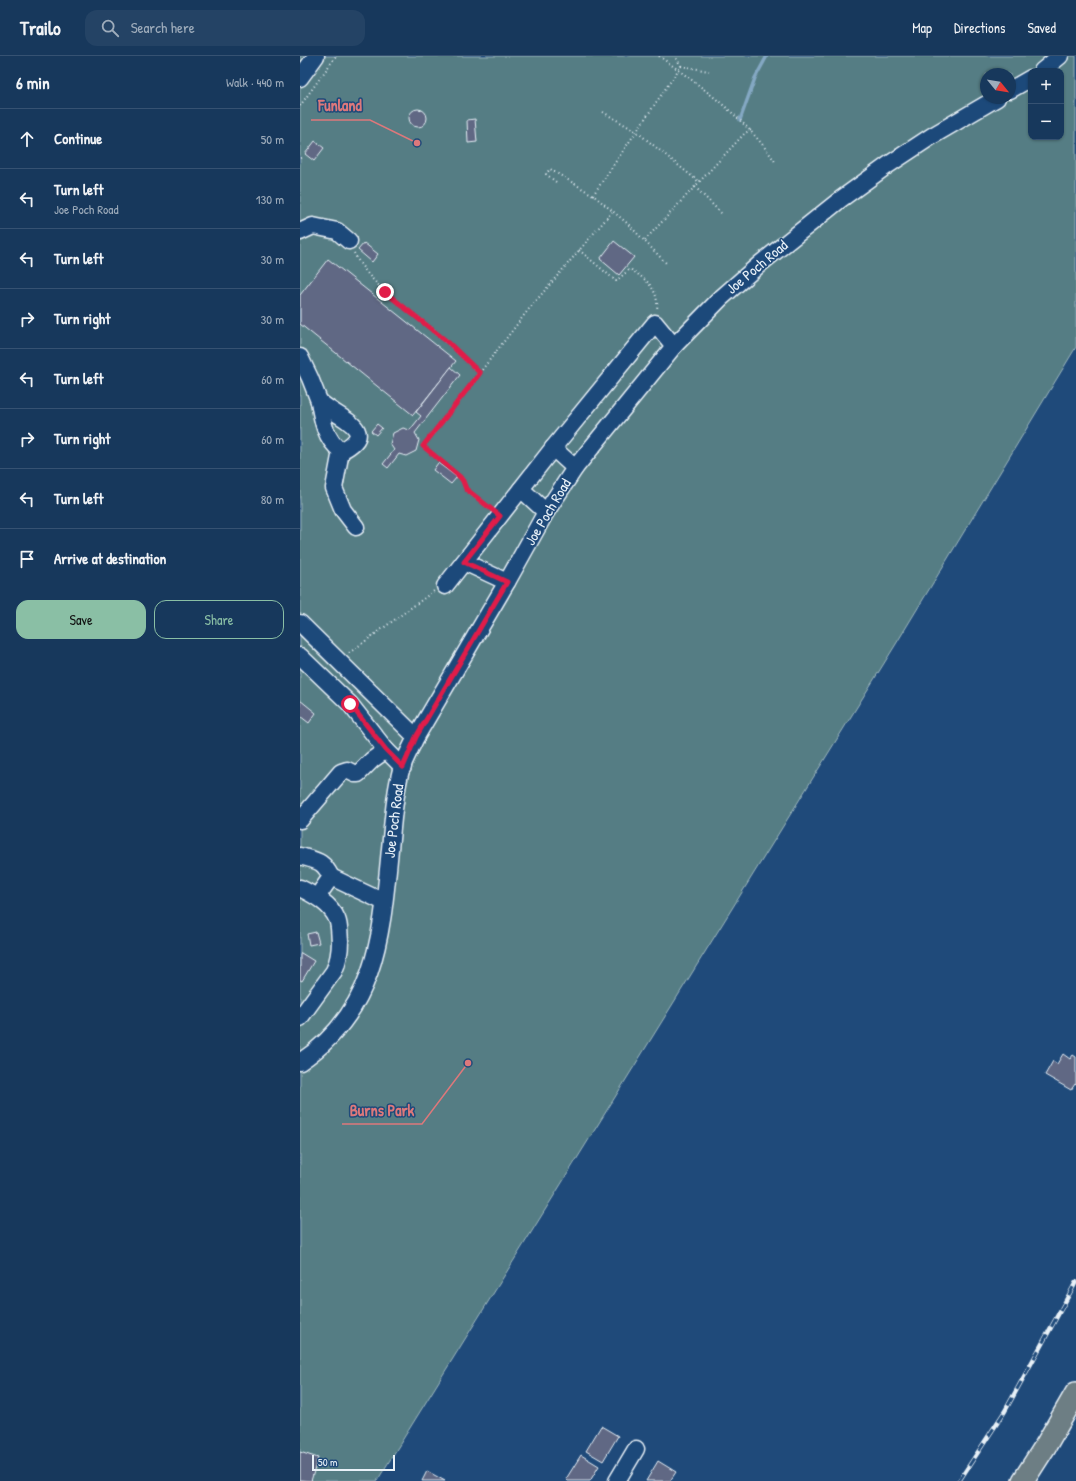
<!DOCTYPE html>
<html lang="en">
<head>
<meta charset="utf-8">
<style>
  :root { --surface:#17385c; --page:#244365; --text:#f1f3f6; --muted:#9eacbb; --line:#365272; --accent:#8abfa5 }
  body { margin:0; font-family:"Patrick Hand",sans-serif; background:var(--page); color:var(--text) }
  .controls { position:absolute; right:12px; top:12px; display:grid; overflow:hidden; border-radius:8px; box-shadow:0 1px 3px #0004 }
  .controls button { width:36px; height:36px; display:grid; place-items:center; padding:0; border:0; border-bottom:1px solid var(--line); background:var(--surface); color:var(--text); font:20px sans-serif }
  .compass { position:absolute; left:680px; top:12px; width:36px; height:36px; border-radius:50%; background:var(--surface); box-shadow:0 1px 3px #0004; rotate:120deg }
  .scale { position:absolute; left:12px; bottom:10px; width:83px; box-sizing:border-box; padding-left:4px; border:2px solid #e8f1f8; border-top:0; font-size:11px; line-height:14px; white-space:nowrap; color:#e8f1f8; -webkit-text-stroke:3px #1f4a7a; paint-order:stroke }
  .stop { position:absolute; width:12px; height:12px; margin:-9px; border:3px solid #e11d48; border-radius:50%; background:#fff }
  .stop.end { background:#e11d48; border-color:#fff; box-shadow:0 1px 4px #0008 }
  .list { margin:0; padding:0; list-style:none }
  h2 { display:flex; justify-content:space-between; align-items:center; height:52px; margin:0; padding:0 16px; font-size:17px }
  h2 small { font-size:13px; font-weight:400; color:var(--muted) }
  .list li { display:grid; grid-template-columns:26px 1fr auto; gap:12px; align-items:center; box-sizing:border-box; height:60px; padding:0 16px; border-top:1px solid var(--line) }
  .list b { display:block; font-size:15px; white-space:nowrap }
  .list p { margin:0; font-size:13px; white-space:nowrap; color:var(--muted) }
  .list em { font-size:13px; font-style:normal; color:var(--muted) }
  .actions { display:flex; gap:8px; padding:12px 16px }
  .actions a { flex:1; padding:9px 0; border:1px solid var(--accent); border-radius:12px; text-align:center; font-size:14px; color:var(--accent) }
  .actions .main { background:var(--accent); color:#111 }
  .icon { flex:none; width:22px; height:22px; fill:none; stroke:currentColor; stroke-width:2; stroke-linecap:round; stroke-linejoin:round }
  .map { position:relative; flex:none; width:776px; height:1425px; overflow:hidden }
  header { display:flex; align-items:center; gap:24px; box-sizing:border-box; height:56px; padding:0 20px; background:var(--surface); border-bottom:1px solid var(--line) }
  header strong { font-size:19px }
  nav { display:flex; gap:22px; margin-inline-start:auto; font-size:14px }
  .search { width:280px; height:36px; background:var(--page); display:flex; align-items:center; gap:10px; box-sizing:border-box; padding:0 14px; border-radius:12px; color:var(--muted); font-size:15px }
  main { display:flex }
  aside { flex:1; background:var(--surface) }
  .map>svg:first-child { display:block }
  .green { fill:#557d84; stroke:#9eb7be; fill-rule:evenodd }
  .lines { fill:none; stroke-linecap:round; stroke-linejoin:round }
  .stream { stroke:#84a8c3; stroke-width:3.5 }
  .building { fill:#606884; stroke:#e8f1f8 }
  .minor-casing { stroke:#e8f1f8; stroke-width:19 }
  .major-casing { stroke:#e8f1f8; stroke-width:24 }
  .path { stroke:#e8f1f8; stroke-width:2; stroke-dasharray:1 3; stroke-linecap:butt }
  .minor { stroke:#1f4a7a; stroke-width:16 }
  .major { stroke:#6d7e84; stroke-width:21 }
  .rail-casing { stroke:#e8f1f8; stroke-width:4.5 }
  .rail { stroke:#1f4a7a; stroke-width:3; stroke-dasharray:9; stroke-linecap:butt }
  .route { stroke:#e11d48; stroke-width:5 }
  .labels { text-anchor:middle; stroke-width:3; stroke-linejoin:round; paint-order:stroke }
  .street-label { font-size:15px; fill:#e8f1f8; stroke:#1f4a7a }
  .leader { fill:none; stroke:#dd787b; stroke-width:1.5 }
  .callout-dot { fill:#dd787b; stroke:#1f4a7a; stroke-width:1.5 }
  .callout-label { font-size:16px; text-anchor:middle; font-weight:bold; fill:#dd787b; stroke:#1f4a7a; stroke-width:3; stroke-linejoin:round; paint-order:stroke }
</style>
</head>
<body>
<header>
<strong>Trailo</strong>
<div class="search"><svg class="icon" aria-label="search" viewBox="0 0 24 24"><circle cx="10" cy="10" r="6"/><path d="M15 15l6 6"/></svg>Search here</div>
<nav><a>Map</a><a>Directions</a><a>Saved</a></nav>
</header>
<main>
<aside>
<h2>6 min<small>Walk · 440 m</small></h2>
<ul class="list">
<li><svg class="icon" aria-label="ahead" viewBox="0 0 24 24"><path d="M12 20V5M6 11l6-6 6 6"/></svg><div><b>Continue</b></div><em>50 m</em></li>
<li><svg class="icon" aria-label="left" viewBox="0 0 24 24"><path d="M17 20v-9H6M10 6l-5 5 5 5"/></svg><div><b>Turn left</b><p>Joe Poch Road</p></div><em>130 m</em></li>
<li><svg class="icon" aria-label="left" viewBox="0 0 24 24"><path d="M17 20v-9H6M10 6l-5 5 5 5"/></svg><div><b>Turn left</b></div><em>30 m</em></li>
<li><svg class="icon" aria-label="right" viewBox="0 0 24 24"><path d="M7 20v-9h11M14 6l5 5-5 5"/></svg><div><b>Turn right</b></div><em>30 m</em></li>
<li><svg class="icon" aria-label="left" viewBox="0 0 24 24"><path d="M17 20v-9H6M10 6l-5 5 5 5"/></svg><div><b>Turn left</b></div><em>60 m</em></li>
<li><svg class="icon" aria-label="right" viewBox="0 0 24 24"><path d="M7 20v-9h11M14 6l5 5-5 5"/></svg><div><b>Turn right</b></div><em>60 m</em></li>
<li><svg class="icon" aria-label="left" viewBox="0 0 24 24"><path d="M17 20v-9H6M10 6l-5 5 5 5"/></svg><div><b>Turn left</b></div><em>80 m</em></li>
<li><svg class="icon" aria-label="arrive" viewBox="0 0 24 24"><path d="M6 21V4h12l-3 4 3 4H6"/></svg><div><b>Arrive at destination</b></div></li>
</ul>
<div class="actions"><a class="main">Save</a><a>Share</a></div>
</aside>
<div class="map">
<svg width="776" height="1425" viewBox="0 0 776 1425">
  <rect width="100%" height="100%" fill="#1f4a7a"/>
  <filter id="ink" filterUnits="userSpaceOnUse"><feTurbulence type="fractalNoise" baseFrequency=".025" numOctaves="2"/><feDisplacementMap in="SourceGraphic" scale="8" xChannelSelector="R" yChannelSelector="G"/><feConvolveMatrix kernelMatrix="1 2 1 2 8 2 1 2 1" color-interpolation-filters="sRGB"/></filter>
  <g filter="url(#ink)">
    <path class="green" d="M0,0H776V291L596,588L77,1425H0ZM731,15H761V81H731ZM686,18H710V42H686Z"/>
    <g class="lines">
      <path class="stream" d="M440,64L455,22L467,0"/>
    </g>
    <g class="building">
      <circle cx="118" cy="62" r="9"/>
      <path d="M175,63L177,86L168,87L167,64Z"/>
      <path d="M15,85L24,92L14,105L5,98Z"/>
      <path d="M314,185L334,201L319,219L300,203Z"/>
      <path d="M64,187L78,198L72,206L58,194Z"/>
      <path d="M28,203L156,305L113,359L0,268V239Z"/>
      <path d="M151,311L160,319L115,377L119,384L116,395L106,400L99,398L88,412L83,408L94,394L90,388L93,377L103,372L110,374L121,360L116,356Z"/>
      <path d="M77,368L82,372L76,379L71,375Z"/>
      <path d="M138,407L157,421L151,428L133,414Z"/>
      <path d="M0,644L16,657L9,667L0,660Z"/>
      <path d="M16,876L19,887L9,889L7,878Z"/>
      <path d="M1,897L14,905L2,925L0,924V899Z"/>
      <path d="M763,998L770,1003L773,999L776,1001V1029L775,1028L771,1034L745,1019L753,1005L757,1008Z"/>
      <path d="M301,1370L318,1380L303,1405L286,1395Z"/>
      <path d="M0,1396L18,1402L11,1425L0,1424Z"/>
      <path d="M281,1399L299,1410L290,1425H268L266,1423Z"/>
      <path d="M358,1405L376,1416L370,1425H346Z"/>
      <path d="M127,1415L145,1425H122Z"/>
    </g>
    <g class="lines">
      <g class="minor-casing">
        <g id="minor">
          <path d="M742,15L760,0"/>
          <path d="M0,22L16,0"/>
          <path d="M710,34L731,22"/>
          <path d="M0,176L13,170L37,175L49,185"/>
          <path d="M0,301L10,322L19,345"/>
          <path d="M253,392L275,412"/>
          <path d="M41,395C25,383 22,364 19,345C37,362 82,374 41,395L34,432L43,454L56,471"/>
          <path d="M221,433L246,456"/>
          <path d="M164,506L207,526"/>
          <path d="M145,530L253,392L355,267L374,290"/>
          <path d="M0,567L116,681"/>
          <path d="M0,600L50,648L86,694L103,711"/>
          <path d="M0,764L41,716L47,714L55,718H58L72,704L86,694"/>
          <path d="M0,800C17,805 23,804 31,821"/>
          <path d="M0,832C14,839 31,848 37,863C40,870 39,878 40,885C40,895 38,906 34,915L0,962"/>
          <path d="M17,841L31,821L84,846"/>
          <path d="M0,1006C81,952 82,870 91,783C93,760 95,736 101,714C105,702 111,692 116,681L207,526L246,456L275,412L374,290L421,242L461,207L541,143L588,109L632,80L697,42"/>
          <path d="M317,1425L336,1393"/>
        </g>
      </g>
      <g class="major-casing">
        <path id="major" d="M723,1425L746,1389L776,1337"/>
      </g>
      <g class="path">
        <path d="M359,0C402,31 447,63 476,107"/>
        <path d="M381,10L409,15"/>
        <path d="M0,50L36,0"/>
        <path d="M303,56L337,76L399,126"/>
        <path d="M0,102L3,101"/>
        <path d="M256,126L246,118L250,113L293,139L327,167L367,208"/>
        <path d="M395,131L422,158"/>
        <path d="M293,139L381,10L375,0"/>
        <path d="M345,184L445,77L451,74"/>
        <path d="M279,194L316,225L330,213C347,224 359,233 357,255"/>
        <path d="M54,197C70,229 101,247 127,269C146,284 162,301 180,317"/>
        <path d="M189,452L166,433L163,425L160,421L123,390L229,253L312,156"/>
        <path d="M49,597L134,535"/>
      </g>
      <use href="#minor" class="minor"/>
      <use href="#major" class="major"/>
      <g class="rail-casing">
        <path id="rail" d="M659,1425L705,1355L776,1226"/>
      </g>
      <use href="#rail" class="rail"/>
    </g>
  </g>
  <g class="lines" filter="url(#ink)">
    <path class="route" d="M50,648L86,694L103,711L116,681L207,526L164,506L200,460L166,433L163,425L160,421L123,390L180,317L150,288L85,236"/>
  </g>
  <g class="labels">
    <g class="street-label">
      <text transform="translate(457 211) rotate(-40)" y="5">Joe Poch Road</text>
      <text transform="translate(248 456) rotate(-59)" y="5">Joe Poch Road</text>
      <text transform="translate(94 765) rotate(-83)" y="5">Joe Poch Road</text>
    </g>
  </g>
  <path class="leader" d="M117 87L70 64H11M168 1007L122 1068H42"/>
  <g class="callout-dot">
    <circle cx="117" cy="87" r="4"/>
    <circle cx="168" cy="1007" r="4"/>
  </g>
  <g class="callout-label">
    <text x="40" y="55">Funland</text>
    <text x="82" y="1060">Burns Park</text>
  </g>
</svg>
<div class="controls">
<button>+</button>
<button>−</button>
</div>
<svg class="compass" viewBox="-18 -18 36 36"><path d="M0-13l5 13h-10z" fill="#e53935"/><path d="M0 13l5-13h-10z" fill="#9eacbb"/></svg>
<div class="scale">50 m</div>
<div class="stop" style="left:50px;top:648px"></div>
<div class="stop end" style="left:85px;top:236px"></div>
</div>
</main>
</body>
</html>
